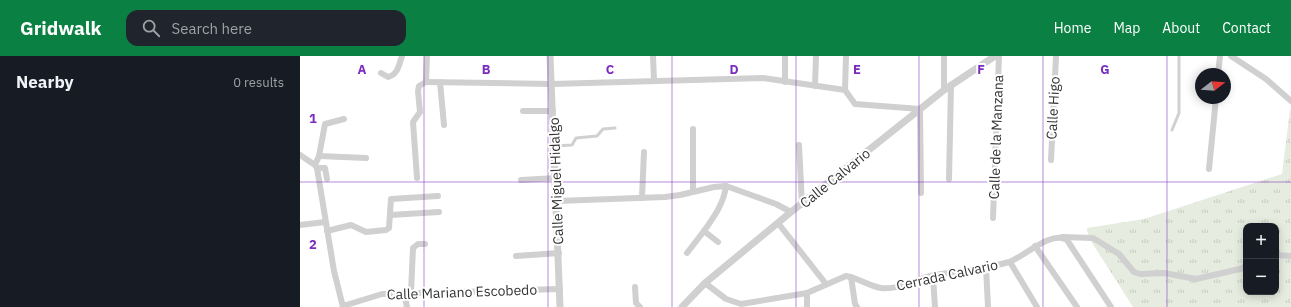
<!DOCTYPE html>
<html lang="en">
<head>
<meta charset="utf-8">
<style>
  :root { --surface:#171b24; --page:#20242c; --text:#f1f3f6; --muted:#9ea1a6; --line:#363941; --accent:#0b8043 }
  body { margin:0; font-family:"IBM Plex Sans",sans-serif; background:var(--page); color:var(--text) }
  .controls { position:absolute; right:12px; bottom:12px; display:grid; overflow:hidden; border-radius:8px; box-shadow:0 2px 10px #0003 }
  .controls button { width:36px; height:36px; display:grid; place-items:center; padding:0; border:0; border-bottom:1px solid var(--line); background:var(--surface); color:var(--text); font:20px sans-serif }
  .compass { position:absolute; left:895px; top:12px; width:36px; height:36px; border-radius:50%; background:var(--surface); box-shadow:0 2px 10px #0003; rotate:73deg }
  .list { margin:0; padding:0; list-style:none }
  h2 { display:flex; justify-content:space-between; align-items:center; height:52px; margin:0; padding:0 16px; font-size:17px }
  h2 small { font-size:13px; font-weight:400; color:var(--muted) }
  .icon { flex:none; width:22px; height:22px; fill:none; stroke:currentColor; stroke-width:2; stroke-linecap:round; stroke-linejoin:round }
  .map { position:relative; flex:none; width:991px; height:251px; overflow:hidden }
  header { display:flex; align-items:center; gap:24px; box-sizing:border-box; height:56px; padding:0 20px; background:var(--accent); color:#fff }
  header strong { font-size:19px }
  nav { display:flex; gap:22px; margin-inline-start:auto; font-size:14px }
  .search { width:280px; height:36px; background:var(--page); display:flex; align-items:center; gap:10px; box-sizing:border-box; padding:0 14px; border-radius:12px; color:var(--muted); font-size:15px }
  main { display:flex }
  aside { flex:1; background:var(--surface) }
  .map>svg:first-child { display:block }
  .grass { fill:url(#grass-tufts); fill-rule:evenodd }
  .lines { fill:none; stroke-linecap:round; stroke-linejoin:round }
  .service { stroke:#d0d0d0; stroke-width:3 }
  .minor { stroke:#d0d0d0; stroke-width:6 }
  .tertiary { stroke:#d0d0d0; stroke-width:7 }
  .grid { fill:none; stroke:#7b2cbf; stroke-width:1; stroke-opacity:0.55 }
  .labels { text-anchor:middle; stroke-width:4; stroke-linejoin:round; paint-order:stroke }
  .street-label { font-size:14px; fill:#333; stroke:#fff }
  .grid-label { font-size:13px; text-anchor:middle; font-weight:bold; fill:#7b2cbf; stroke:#fff; stroke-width:4; stroke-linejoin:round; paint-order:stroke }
</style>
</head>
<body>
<header>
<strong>Gridwalk</strong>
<div class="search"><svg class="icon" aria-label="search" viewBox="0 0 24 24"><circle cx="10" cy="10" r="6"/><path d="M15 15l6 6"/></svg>Search here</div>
<nav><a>Home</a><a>Map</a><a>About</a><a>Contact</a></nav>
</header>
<main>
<aside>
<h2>Nearby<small>0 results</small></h2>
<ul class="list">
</ul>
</aside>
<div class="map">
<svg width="991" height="251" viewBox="0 0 991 251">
  <defs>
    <pattern id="grass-tufts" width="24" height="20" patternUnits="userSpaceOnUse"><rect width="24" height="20" fill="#e6ecdf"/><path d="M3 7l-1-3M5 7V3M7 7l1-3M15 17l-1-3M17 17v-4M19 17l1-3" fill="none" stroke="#c6cbc0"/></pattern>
  </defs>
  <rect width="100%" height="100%" fill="#fff"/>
  <path class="grass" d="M990,54L991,55V251H833L789,182L787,172L844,163L982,118ZM946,170H976V236H946Z"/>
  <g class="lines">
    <g class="service">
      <path d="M872,74L879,57V0"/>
      <path d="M255,90L272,89L276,82L297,80L303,73L315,72"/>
    </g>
    <g class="minor">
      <path d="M353,0L354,24"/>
      <path d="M644,0V34"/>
      <path d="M931,0L966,23L991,45"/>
      <path d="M81,17L88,21C98,19 99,8 102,0"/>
      <path d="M918,18L920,0"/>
      <path d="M126,26L252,28L463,22L545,34L555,48L620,53L621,137"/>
      <path d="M140,26L144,69"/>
      <path d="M485,26V0"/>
      <path d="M515,30L516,0"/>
      <path d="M545,34L546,0"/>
      <path d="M223,55H253"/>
      <path d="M499,89L502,149"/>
      <path d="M0,99L15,109L17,112L34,215L43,251"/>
      <path d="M19,100L66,102"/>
      <path d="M751,104L756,0"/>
      <path d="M15,109L19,100L25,68L44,63"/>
      <path d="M17,112H25L27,123"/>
      <path d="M909,113L916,42"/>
      <path d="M117,122L113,66L120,56L118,35L119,30L126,26L127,0"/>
      <path d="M649,123L651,29"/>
      <path d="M221,124L256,122"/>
      <path d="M393,136V73"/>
      <path d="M342,142L344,96"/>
      <path d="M257,145L365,141L380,139L414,131L426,130L476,148L491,156"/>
      <path d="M90,159L139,156"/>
      <path d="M693,162L699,0"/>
      <path d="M478,167L526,228"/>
      <path d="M0,169L25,166"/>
      <path d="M27,175L51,169L66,176L86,174L89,172L91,143L138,140"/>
      <path d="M404,175C414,161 424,147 426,130"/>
      <path d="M762,181L793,182L819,198L834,216L840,218L864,217L896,223L940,213L946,210"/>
      <path d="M735,190L777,251"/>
      <path d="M387,197L404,175L418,186"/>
      <path d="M976,199L991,200"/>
      <path d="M216,200L259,197"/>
      <path d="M710,206L737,251"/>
      <path d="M686,211L688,251"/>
      <path d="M633,220L635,251"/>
      <path d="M551,221L555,248L557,251"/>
      <path d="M405,227L426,243L441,248L507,237L546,220C558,222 569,230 581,232C600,234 616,223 634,219C659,215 685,213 709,206C724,201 751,174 767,184L811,251"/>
      <path d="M335,231L336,247L340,251"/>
      <path d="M104,237L107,251"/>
      <path d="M111,237L113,192L118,188H125"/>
      <path d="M507,237V251"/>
      <path d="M43,250L82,238L260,233"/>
    </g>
    <g class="tertiary">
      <path d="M250,0L260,251"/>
      <path d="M382,251L405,227L491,156L644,34L695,0"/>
    </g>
  </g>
  <path class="grid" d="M124,0V251M248,0V251M372,0V251M496,0V251M619,0V251M743,0V251M867,0V251M0,126H991"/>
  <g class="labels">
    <g class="street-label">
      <text transform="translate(753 52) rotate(-87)" y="5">Calle Higo</text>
      <text transform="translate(696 81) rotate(-88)" y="5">Calle de la Manzana</text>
      <text transform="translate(535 122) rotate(-39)" y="5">Calle Calvario</text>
      <text transform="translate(256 125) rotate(-92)" y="5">Calle Miguel Hidalgo</text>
      <text transform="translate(647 219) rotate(-12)" y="5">Cerrada Calvario</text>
      <text transform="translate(162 236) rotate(-2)" y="5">Calle Mariano Escobedo</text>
    </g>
  </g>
  <g class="grid-label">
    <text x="62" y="18">A</text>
    <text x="186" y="18">B</text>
    <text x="310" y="18">C</text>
    <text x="434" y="18">D</text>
    <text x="557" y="18">E</text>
    <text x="681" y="18">F</text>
    <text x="805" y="18">G</text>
    <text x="13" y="67">1</text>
    <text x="13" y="193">2</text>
  </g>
</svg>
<div class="controls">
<button>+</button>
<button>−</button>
</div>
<svg class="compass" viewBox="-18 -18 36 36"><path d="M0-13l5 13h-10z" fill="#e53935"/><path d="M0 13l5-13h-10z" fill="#9ea1a6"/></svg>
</div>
</main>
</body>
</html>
